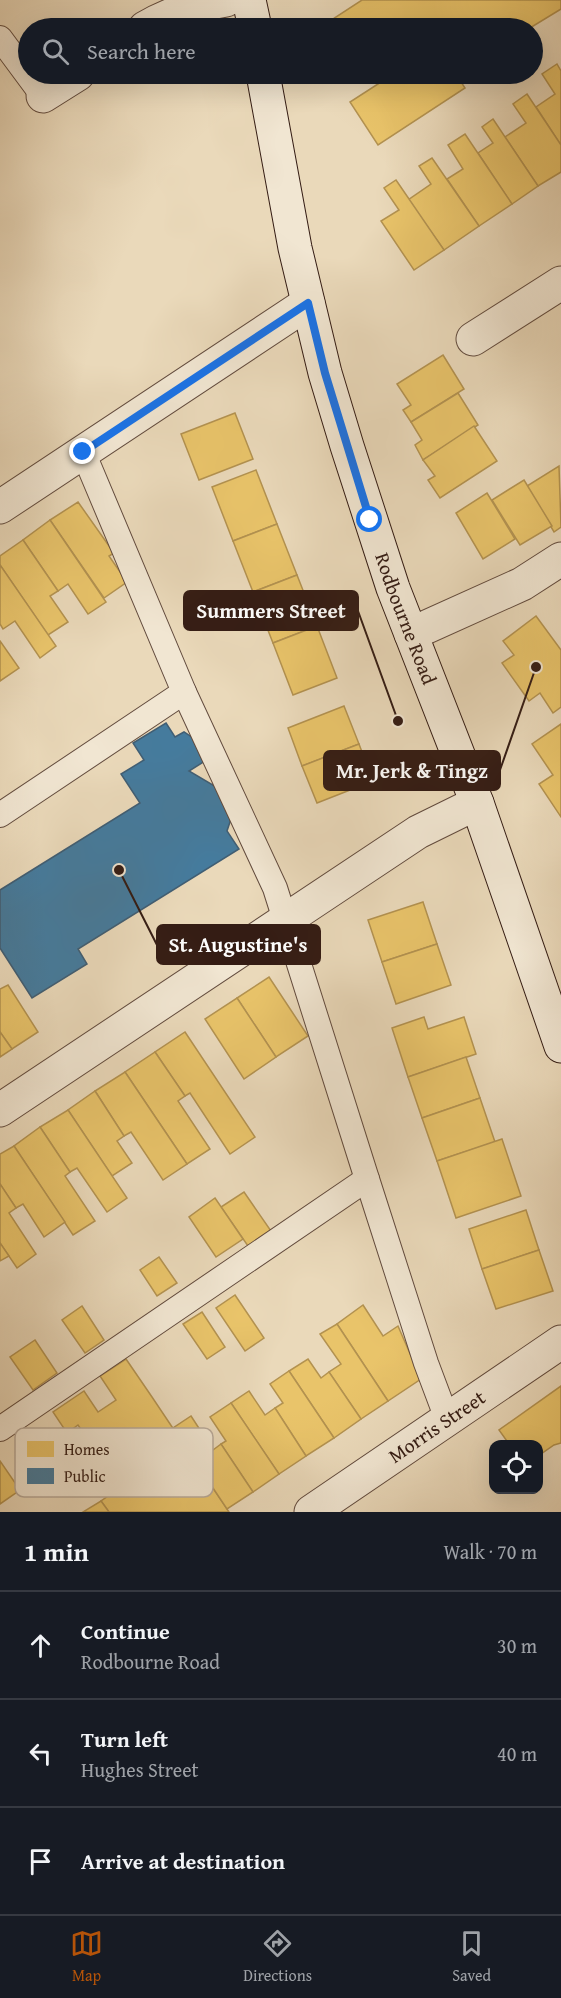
<!DOCTYPE html>
<html lang="en">
<head>
<meta charset="utf-8">
<style>
  :root { --surface:#171b24; --page:#242831; --text:#f1f3f6; --muted:#9ea1a6; --line:#363941; --accent:#b45309 }
  body { margin:0; font-family:"Gentium Book Plus",serif; background:var(--page); color:var(--text) }
  .controls { position:absolute; right:18px; bottom:18px; display:grid; overflow:hidden; border-radius:12px; box-shadow:0 6px 24px #0002 }
  .controls button { width:54px; height:54px; display:grid; place-items:center; padding:0; border:0; border-bottom:2px solid var(--line); background:var(--surface); color:var(--text); font:30px sans-serif }
  .stop { position:absolute; width:18px; height:18px; margin:-14px; border:4px solid #1a73e8; border-radius:50%; background:#fff }
  .stop.end { background:#1a73e8; border-color:#fff; box-shadow:0 2px 6px #0008 }
  .list { margin:0; padding:0; list-style:none }
  h2 { display:flex; justify-content:space-between; align-items:center; height:78px; margin:0; padding:0 24px; font-size:26px }
  h2 small { font-size:20px; font-weight:400; color:var(--muted) }
  .list li { display:grid; grid-template-columns:39px 1fr auto; gap:18px; align-items:center; box-sizing:border-box; height:108px; padding:0 24px; border-top:2px solid var(--line) }
  .list b { display:block; font-size:22px; white-space:nowrap }
  .list p { margin:0; font-size:20px; white-space:nowrap; color:var(--muted) }
  .list em { font-size:20px; font-style:normal; color:var(--muted) }
  .icon { flex:none; width:33px; height:33px; fill:none; stroke:currentColor; stroke-width:2; stroke-linecap:round; stroke-linejoin:round }
  .map { position:relative; flex:none; width:561px; height:1512px; overflow:hidden }
  .search { position:absolute; background:var(--surface); box-shadow:0 6px 24px #0002; left:18px; right:18px; top:18px; height:66px; display:flex; align-items:center; gap:15px; box-sizing:border-box; padding:0 21px; border-radius:33px; color:var(--muted); font-size:22px }
  .sheet { height:402px; background:var(--surface) }
  nav { display:flex; justify-content:space-around; align-items:center; box-sizing:border-box; height:84px; border-top:2px solid var(--line); background:var(--surface); font-size:16px; color:var(--muted) }
  nav a { display:grid; justify-items:center; gap:3px }
  nav .on { color:var(--accent) }
  .map>svg:first-child { display:block }
  .homes { fill:#e9c46a; stroke:#b39250; stroke-width:1.5 }
  .public { fill:#457b9d; stroke:#405e74; stroke-width:1.5 }
  .lines { fill:none; stroke-linecap:round; stroke-linejoin:round }
  .lane-casing { stroke:#624b3e; stroke-width:26 }
  .street-casing { stroke:#624b3e; stroke-width:35 }
  .secondary-casing { stroke:#341c14; stroke-width:35 }
  .lane { stroke:#f1e6d2; stroke-width:24 }
  .street { stroke:#f1e6d2; stroke-width:33 }
  .secondary { stroke:#f1e6d2; stroke-width:33 }
  .route { stroke:#1a73e8; stroke-width:8 }
  .labels { text-anchor:middle; stroke-width:6; stroke-linejoin:round; paint-order:stroke }
  .street-label { font-size:20px; fill:#341c14; stroke:#f1e6d2 }
  .key { fill:#f1e6d2; stroke:#b8a999; stroke-width:1.5 }
  .key-label { font-size:16px; fill:#341c14 }
  .leader { fill:none; stroke:#341c14; stroke-width:2 }
  .callout-dot { fill:#341c14; stroke:#f1e6d2; stroke-width:2 }
  .callout { fill:#341c14; stroke:#341c14; stroke-width:2 }
  .callout-label { font-size:21px; text-anchor:middle; font-weight:bold; fill:#fff }
</style>
</head>
<body>
<div class="map">
<svg width="561" height="1512" viewBox="0 0 561 1512">
  <rect width="100%" height="100%" fill="#ead9ba"/>
  <filter id="stains"><feTurbulence type="fractalNoise" baseFrequency=".00333" numOctaves="4"/><feColorMatrix values="0 0 0 0 .2 0 0 0 0 .09 0 0 0 0 .02 0 0 0 .5 -.17"/></filter>
  <radialGradient id="worn" r=".72"><stop offset=".6" stop-color="#630" stop-opacity="0"/><stop offset="1" stop-color="#630" stop-opacity=".3"/></radialGradient>
  <g class="homes">
    <path d="M362,0H561V9L530,28H324L322,26Z"/>
    <path d="M557,64L561,71V145L536,107L555,94L542,74Z"/>
    <path d="M370,74H456L465,88L378,145L350,102L378,84Z"/>
    <path d="M527,94L561,145V172L538,186L505,137L526,123L513,104Z"/>
    <path d="M493,119L538,186L512,204L478,153L493,143L482,127Z"/>
    <path d="M465,134L512,204L479,226L447,179L463,169L448,145Z"/>
    <path d="M432,158L479,226L444,250L408,200L431,184L419,166Z"/>
    <path d="M396,180L444,250L414,270L381,221L399,210L384,188Z"/>
    <path d="M443,355L464,389L411,422L403,410L411,405L397,384Z"/>
    <path d="M458,393L478,425L423,460L415,445L422,440L411,422Z"/>
    <path d="M235,413L253,459L199,480L181,434Z"/>
    <path d="M474,426L497,461L440,498L428,480L435,476L423,460Z"/>
    <path d="M559,466L561,527L554,532L527,486Z"/>
    <path d="M256,470L277,524L233,541L212,487Z"/>
    <path d="M524,480L552,526L520,545L492,500Z"/>
    <path d="M487,493L515,539L483,559L456,513Z"/>
    <path d="M78,502L114,553L109,556L127,582L104,598L50,520Z"/>
    <path d="M50,520L106,602L88,614L68,584L58,591L23,540Z"/>
    <path d="M277,524L297,575L253,592L233,541Z"/>
    <path d="M23,540L58,591L50,596L68,622L48,635L0,565V556Z"/>
    <path d="M0,565L56,646L40,658L15,621L3,629L0,624Z"/>
    <path d="M297,575L317,626L273,643L253,592Z"/>
    <path d="M536,616L561,650V707L553,713L540,693L529,701L502,663L514,655L503,641Z"/>
    <path d="M317,626L337,678L293,695L273,643Z"/>
    <path d="M0,641L19,668L0,681Z"/>
    <path d="M344,706L359,744L302,766L288,728Z"/>
    <path d="M561,724V817L539,784L553,775L532,744Z"/>
    <path d="M359,744L373,781L317,803L302,766Z"/>
    <path d="M423,902L437,944L382,962L368,920Z"/>
    <path d="M437,944L451,985L396,1004L382,962Z"/>
    <path d="M269,977L308,1036L276,1057L237,998Z"/>
    <path d="M8,985L38,1032L12,1049L0,1032V989Z"/>
    <path d="M237,998L276,1057L244,1079L205,1019Z"/>
    <path d="M424,1017L428,1029L464,1017L476,1054L408,1077L392,1028Z"/>
    <path d="M0,1032L12,1049L0,1057Z"/>
    <path d="M185,1032L255,1137L230,1154L190,1093L185,1096L155,1052Z"/>
    <path d="M155,1052L185,1096L178,1101L210,1149L187,1164L125,1072Z"/>
    <path d="M466,1057L480,1098L422,1118L408,1077Z"/>
    <path d="M125,1072L187,1164L163,1180L131,1132L124,1136L95,1091Z"/>
    <path d="M95,1091L124,1136L117,1141L132,1163L112,1176L68,1110Z"/>
    <path d="M480,1098L495,1142L437,1161L422,1118Z"/>
    <path d="M68,1110L127,1198L107,1212L77,1168L70,1172L40,1127Z"/>
    <path d="M40,1127L70,1172L65,1176L95,1221L73,1235L14,1146Z"/>
    <path d="M502,1139L521,1196L456,1218L437,1161Z"/>
    <path d="M14,1146L65,1222L44,1237L23,1204L16,1208L0,1184V1154Z"/>
    <path d="M0,1184L16,1208L9,1213L36,1254L17,1268L0,1243Z"/>
    <path d="M244,1192L271,1231L248,1246L221,1207Z"/>
    <path d="M215,1198L243,1239L216,1257L189,1217Z"/>
    <path d="M526,1210L539,1250L482,1269L469,1229Z"/>
    <path d="M0,1243L9,1256L0,1261Z"/>
    <path d="M539,1250L553,1291L496,1309L482,1269Z"/>
    <path d="M159,1257L177,1283L157,1296L140,1270Z"/>
    <path d="M235,1295L264,1338L245,1351L216,1308Z"/>
    <path d="M363,1305L383,1336L398,1326L421,1379L388,1401L337,1324Z"/>
    <path d="M82,1306L104,1340L85,1353L62,1320Z"/>
    <path d="M202,1312L225,1347L207,1359L183,1324Z"/>
    <path d="M337,1324L388,1401L361,1419L329,1372L341,1364L320,1334Z"/>
    <path d="M35,1340L57,1373L33,1390L10,1357Z"/>
    <path d="M126,1359L152,1397L229,1512H109L101,1501L108,1496L76,1447L88,1439L78,1425L67,1433L53,1412L84,1391L98,1412L116,1400L100,1376Z"/>
    <path d="M308,1359L321,1378L329,1372L361,1419L334,1438L289,1371Z"/>
    <path d="M289,1371L334,1438L306,1456L275,1408L283,1403L270,1384Z"/>
    <path d="M561,1386V1443L554,1445L538,1456V1444H509L499,1430Z"/>
    <path d="M249,1391L265,1415L275,1408L306,1456L279,1474L231,1403Z"/>
    <path d="M231,1403L279,1474L253,1492L221,1444L226,1441L210,1417Z"/>
    <path d="M191,1416L213,1450L221,1444L253,1492L227,1509L173,1428Z"/>
    <path d="M0,1461L20,1490L0,1504Z"/>
    <path d="M101,1501L109,1512H83Z"/>
  </g>
  <path class="public" d="M166,723L175,737L184,732L205,746V761L189,771L218,788L234,810L227,831L239,849L78,949L87,964L32,998L0,948V890L140,803L121,774L144,760L133,743Z"/>
  <g class="lines">
    <g class="lane-casing">
      <g id="lane">
        <path d="M0,38L43,96"/>
        <path d="M83,452L184,692L275,888L367,1179L426,1363L447,1419"/>
        <path d="M0,815L184,692"/>
        <path d="M0,1429L367,1179"/>
      </g>
    </g>
    <g class="street-casing">
      <g id="street">
        <path d="M145,28C170,13 197,5 226,0"/>
        <path d="M43,96L78,74"/>
        <path d="M473,339L561,283"/>
        <path d="M0,507L308,303"/>
        <path d="M411,634L522,584L561,559"/>
        <path d="M0,1110L418,832L477,803"/>
        <path id="s1" d="M311,1512L561,1342"/>
      </g>
    </g>
    <g class="secondary-casing">
      <g id="secondary">
        <path d="M249,0L255,28"/>
        <path id="s2" d="M263,74L295,248L325,373L347,446L393,588L477,803L561,1046"/>
      </g>
    </g>
    <use href="#lane" class="lane"/>
    <use href="#street" class="street"/>
    <use href="#secondary" class="secondary"/>
  </g>
  <g class="lines">
    <path class="route" d="M83,452L308,303L325,373L370,520"/>
  </g>
  <g class="labels">
    <g class="street-label">
      <text dy="7" stroke="none"><textPath href="#s2" startOffset="564">Rodbourne Road</textPath></text>
      <text dy="7" stroke="none"><textPath href="#s1" startOffset="152">Morris Street</textPath></text>
    </g>
  </g>
  <rect x="15" y="1428" width="198" height="69" rx="9" class="key"/>
  <rect x="27" y="1441" width="27" height="16" fill="#e9c46a"/>
  <rect x="27" y="1468" width="27" height="16" fill="#457b9d"/>
  <g class="key-label">
    <text x="64" y="1455">Homes</text>
    <text x="64" y="1482">Public</text>
  </g>
  <path class="leader" d="M398 721L358 611M536 667L500 770M119 870L157 945"/>
  <g class="callout-dot">
    <circle cx="398" cy="721" r="6"/>
    <circle cx="536" cy="667" r="6"/>
    <circle cx="119" cy="870" r="6"/>
  </g>
  <g class="callout">
    <rect x="184" y="591" width="174" height="39" rx="6"/>
    <rect x="324" y="751" width="176" height="39" rx="6"/>
    <rect x="157" y="925" width="163" height="39" rx="6"/>
  </g>
  <g class="callout-label">
    <text x="271" y="618">Summers Street</text>
    <text x="412" y="778">Mr. Jerk &amp; Tingz</text>
    <text x="238" y="952">St. Augustine's</text>
  </g>
  <rect width="100%" height="100%" filter="url(#stains)"/>
  <rect width="100%" height="100%" fill="url(#worn)"/>
</svg>
<div class="controls">
<button><svg class="icon" aria-label="locate" viewBox="0 0 24 24"><circle cx="12" cy="12" r="6"/><path d="M12 2v4M12 18v4M2 12h4M18 12h4"/></svg></button>
</div>
<div class="stop" style="left:370px;top:520px"></div>
<div class="stop end" style="left:83px;top:452px"></div>
<div class="search"><svg class="icon" aria-label="search" viewBox="0 0 24 24"><circle cx="10" cy="10" r="6"/><path d="M15 15l6 6"/></svg>Search here</div>
</div>
<section class="sheet">
<h2>1 min<small>Walk · 70 m</small></h2>
<ul class="list">
<li><svg class="icon" aria-label="ahead" viewBox="0 0 24 24"><path d="M12 20V5M6 11l6-6 6 6"/></svg><div><b>Continue</b><p>Rodbourne Road</p></div><em>30 m</em></li>
<li><svg class="icon" aria-label="left" viewBox="0 0 24 24"><path d="M17 20v-9H6M10 6l-5 5 5 5"/></svg><div><b>Turn left</b><p>Hughes Street</p></div><em>40 m</em></li>
<li><svg class="icon" aria-label="arrive" viewBox="0 0 24 24"><path d="M6 21V4h12l-3 4 3 4H6"/></svg><div><b>Arrive at destination</b></div></li>
</ul>
</section>
<nav>
<a class="on"><svg class="icon" aria-label="map" viewBox="0 0 24 24"><path d="M3 6l6-2 6 2 6-2v14l-6 2-6-2-6 2zM9 4v14M15 6v14"/></svg>Map</a>
<a><svg class="icon" aria-label="directions" viewBox="0 0 24 24"><path d="M12 3l9 9-9 9-9-9zM9 14v-3h6M13 9l2 2-2 2"/></svg>Directions</a>
<a><svg class="icon" aria-label="saved" viewBox="0 0 24 24"><path d="M7 4h10v16l-5-4-5 4z"/></svg>Saved</a>
</nav>
</body>
</html>
